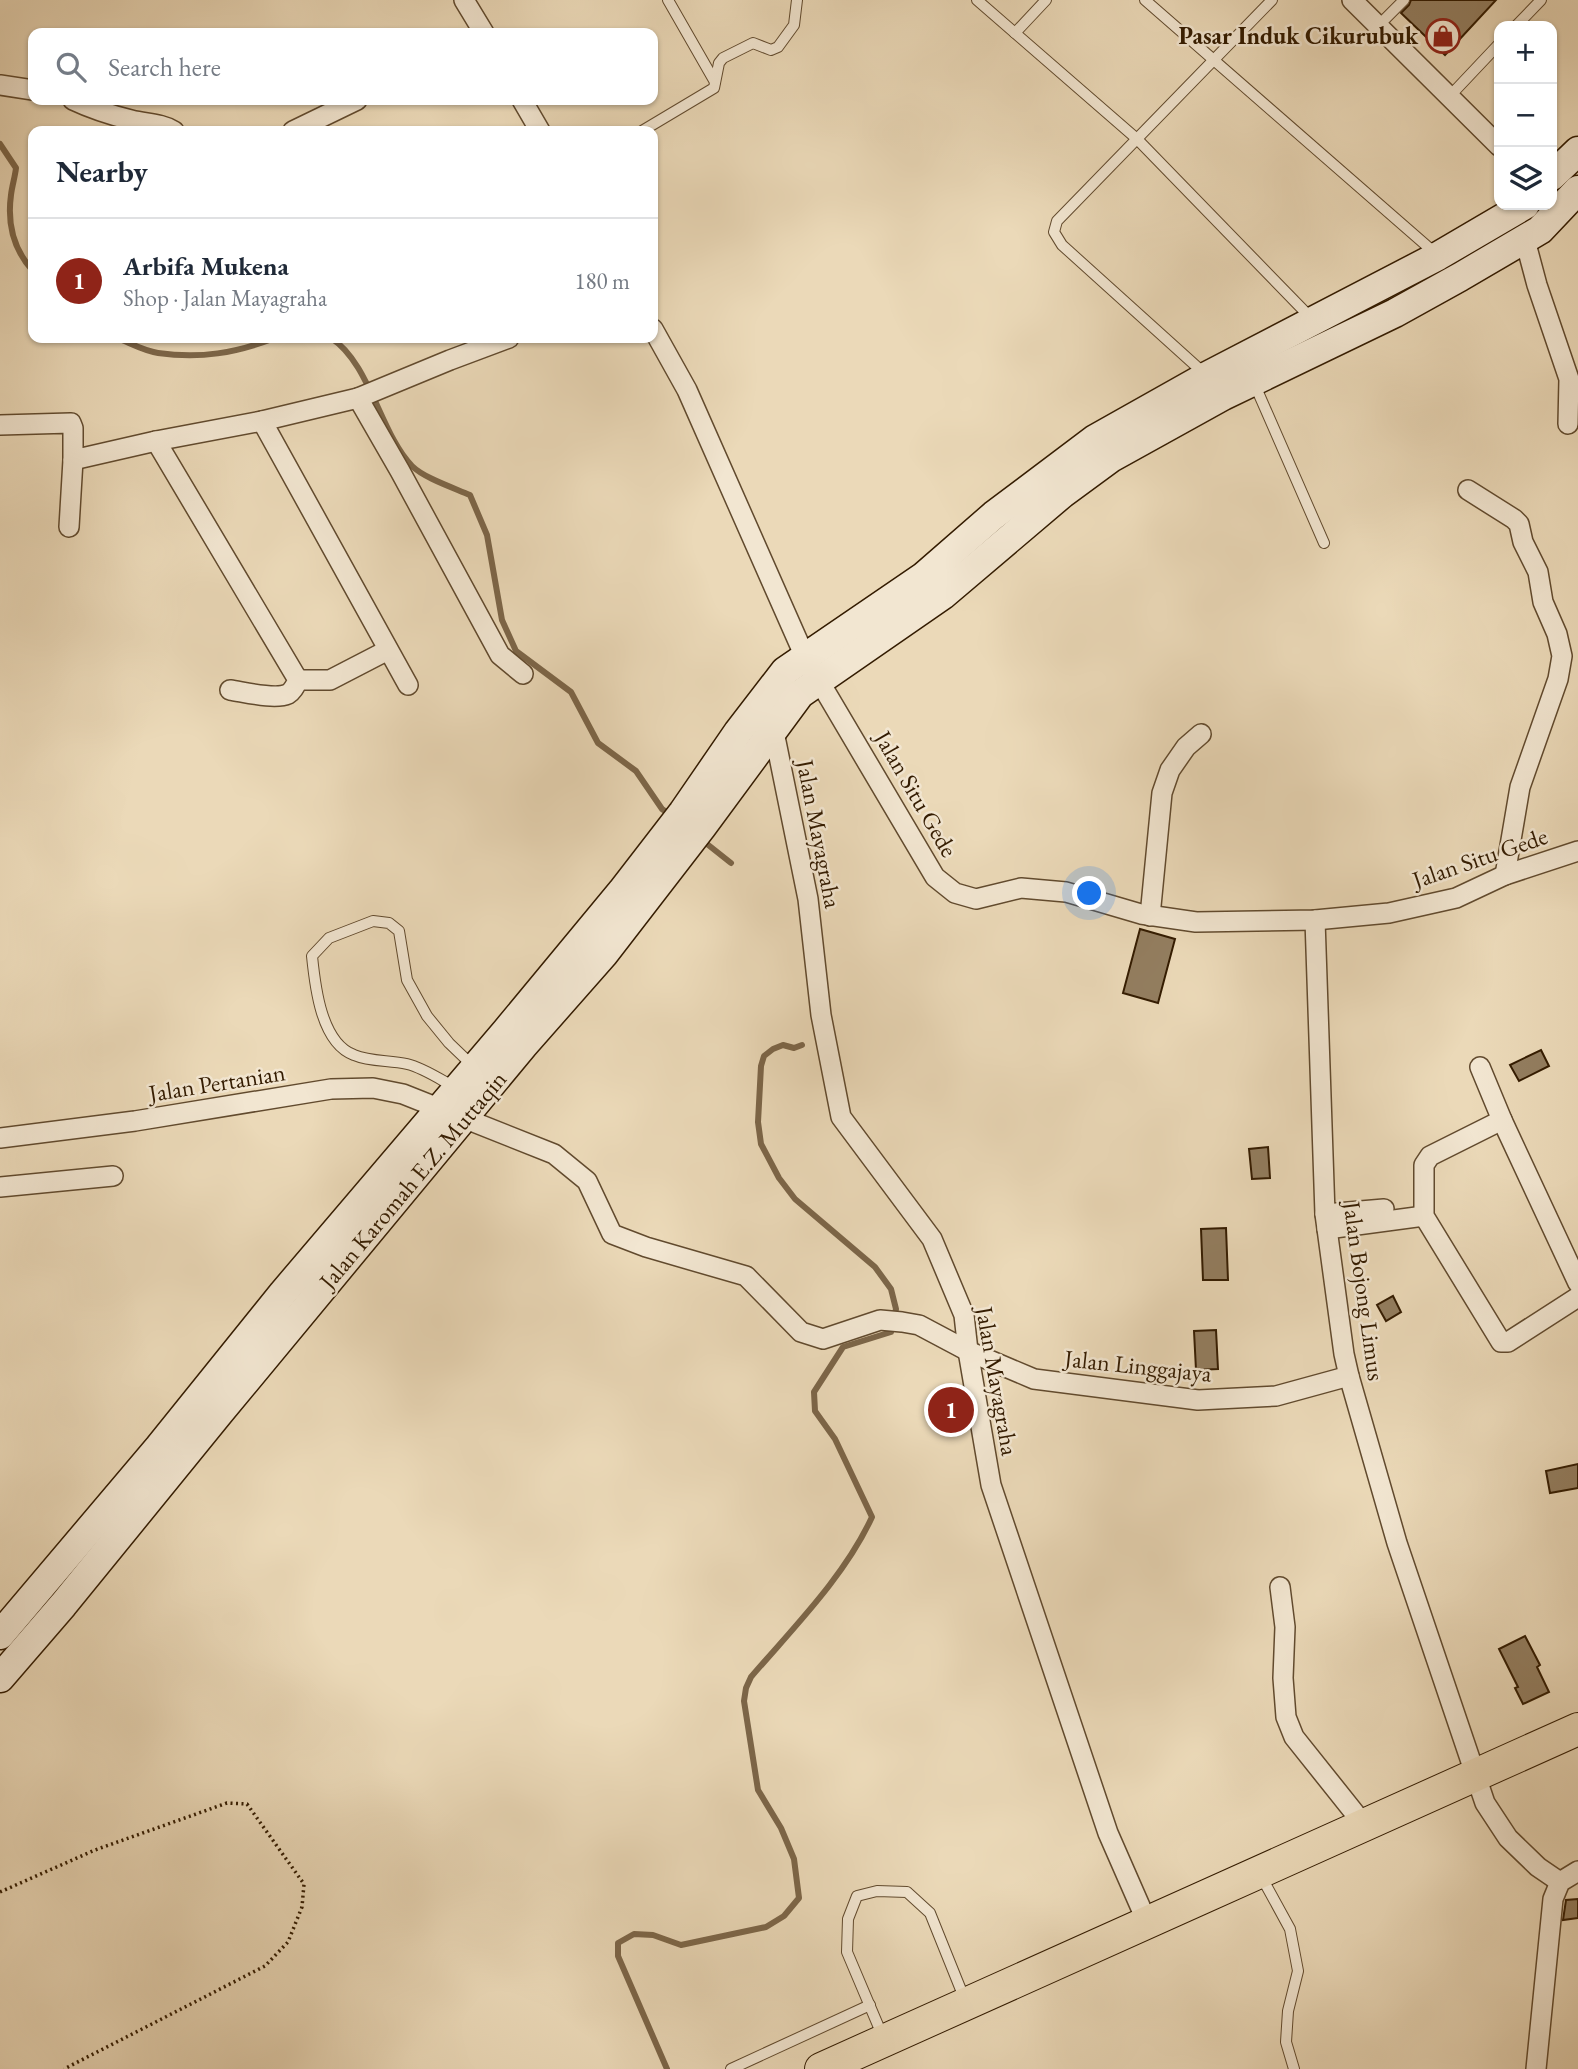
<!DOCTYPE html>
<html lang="en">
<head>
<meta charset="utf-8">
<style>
  :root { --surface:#fff; --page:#f6f6f7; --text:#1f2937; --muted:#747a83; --line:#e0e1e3; --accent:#8f2418 }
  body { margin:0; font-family:"EB Garamond",serif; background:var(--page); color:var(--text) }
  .controls { position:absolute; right:21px; top:21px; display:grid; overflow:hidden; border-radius:14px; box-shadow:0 2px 5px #0004 }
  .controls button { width:63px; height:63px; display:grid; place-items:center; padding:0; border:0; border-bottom:2px solid var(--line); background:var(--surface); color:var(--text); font:35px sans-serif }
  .you { position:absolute; left:1090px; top:894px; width:24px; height:24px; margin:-18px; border:5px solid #fff; border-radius:50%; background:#1a73e8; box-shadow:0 0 0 10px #1a73e833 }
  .badge { display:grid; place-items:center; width:46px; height:46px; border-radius:50%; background:var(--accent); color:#fff; font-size:23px; font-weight:700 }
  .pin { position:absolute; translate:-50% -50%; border:4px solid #fff; box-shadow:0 2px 7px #0006 }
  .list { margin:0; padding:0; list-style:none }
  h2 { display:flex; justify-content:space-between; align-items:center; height:91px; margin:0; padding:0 28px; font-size:30px }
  h2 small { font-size:23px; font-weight:400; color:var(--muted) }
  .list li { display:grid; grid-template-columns:46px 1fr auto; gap:21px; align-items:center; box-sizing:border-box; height:126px; padding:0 28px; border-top:2px solid var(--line) }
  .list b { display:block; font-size:26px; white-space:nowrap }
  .list p { margin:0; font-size:23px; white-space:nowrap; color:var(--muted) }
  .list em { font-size:23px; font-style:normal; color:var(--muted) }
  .icon { flex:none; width:38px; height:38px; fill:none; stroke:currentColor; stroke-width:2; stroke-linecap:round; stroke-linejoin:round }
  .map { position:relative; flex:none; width:1578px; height:2069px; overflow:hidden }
  .search { position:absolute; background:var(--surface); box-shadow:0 2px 5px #0004; left:28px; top:28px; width:630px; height:77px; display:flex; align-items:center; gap:18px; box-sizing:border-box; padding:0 24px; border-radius:14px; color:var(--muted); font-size:26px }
  .panel { position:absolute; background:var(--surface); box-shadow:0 2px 5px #0004; left:28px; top:126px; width:630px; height:217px; border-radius:14px }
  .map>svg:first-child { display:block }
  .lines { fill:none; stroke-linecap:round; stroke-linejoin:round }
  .stream { stroke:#7c6649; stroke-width:6 }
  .building { fill:#937e60; stroke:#331b00; stroke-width:2 }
  .lane-casing { stroke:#614a2e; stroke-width:12 }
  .street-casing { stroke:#614a2e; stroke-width:22 }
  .secondary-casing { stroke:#331b00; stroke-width:31 }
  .primary-casing { stroke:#331b00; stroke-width:34 }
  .path { stroke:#331b00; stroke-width:3.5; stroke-dasharray:2 3.5; stroke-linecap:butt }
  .lane { stroke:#f2e6d1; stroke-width:10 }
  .street { stroke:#f2e6d1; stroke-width:19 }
  .secondary { stroke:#f2e6d1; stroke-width:28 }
  .primary { stroke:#ebd9b8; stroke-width:32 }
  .labels { text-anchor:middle; stroke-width:5; stroke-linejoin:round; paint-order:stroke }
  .poi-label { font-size:24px; font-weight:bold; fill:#331b00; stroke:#f2e6d1; text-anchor:end }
  .street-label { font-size:24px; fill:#331b00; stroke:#f2e6d1 }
</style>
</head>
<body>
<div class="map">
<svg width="1578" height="2069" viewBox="0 0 1578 2069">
  <rect width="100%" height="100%" fill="#ebd9b8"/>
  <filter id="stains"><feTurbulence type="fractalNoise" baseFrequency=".00286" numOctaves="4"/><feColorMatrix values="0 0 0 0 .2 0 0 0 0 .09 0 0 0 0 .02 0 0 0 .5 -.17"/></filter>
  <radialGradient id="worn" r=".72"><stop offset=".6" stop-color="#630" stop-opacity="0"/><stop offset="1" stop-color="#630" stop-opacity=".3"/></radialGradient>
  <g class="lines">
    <g class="stream">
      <path d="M0,144L16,168C15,177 12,186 11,195C7,224 13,249 33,271"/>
      <path d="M117,338C130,343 144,351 158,353C201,359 235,353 275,338"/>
      <path d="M331,338C370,363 380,433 412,466C424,478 454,488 470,495L487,535L502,620L516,651L571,692L598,743L636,771L662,809L672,816"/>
      <path d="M702,840L731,863"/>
      <path d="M667,2069L618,1956V1943L634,1934L653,1935L681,1945L766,1927L784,1916L799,1898L794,1859L781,1828L758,1790L744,1701L746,1688L751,1677C793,1628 845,1576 872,1517L835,1439L815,1411L814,1392L843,1347L891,1332L896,1309L891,1289L875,1267L795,1199L779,1178L761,1144L758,1122L761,1066L764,1056L773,1049L783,1045L794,1048L802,1045"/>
    </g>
  </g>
  <g class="building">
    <path d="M1411,0H1496L1445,55L1401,13L1409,5Z"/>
    <path d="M1140,929L1175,939L1158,1003L1123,993Z"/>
    <path d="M1541,1050L1549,1066L1519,1081L1510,1065Z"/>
    <path d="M1268,1147L1270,1178L1252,1179L1249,1149Z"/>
    <path d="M1226,1228L1228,1280H1203L1201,1229Z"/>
    <path d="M1393,1296L1401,1312L1386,1321L1377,1305Z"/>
    <path d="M1216,1330L1218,1369L1196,1370L1194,1331Z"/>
    <path d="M1578,1464V1488L1550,1493L1546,1471Z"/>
    <path d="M1525,1636L1540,1665L1537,1667L1549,1692L1523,1704L1515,1688L1518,1687L1499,1649Z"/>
    <path d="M1578,1899V1918L1563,1920L1566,1900Z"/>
  </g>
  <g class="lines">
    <g class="lane-casing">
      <g id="lane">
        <path d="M668,0L715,82"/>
        <path d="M977,0L1137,139L1311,318"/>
        <path d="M1145,0L1435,253"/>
        <path d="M1378,26L1404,0"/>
        <path d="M1516,26L1541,0"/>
        <path d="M1015,33L1046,0"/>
        <path d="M1449,97L1499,44"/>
        <path d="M642,131L714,88L719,63L723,58L753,43L771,50L778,47L794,25L797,0"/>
        <path d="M1206,375L1062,245L1054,232L1057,221L1272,0"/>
        <path d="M1254,383L1324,543"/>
        <path d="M456,1088C441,1080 424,1068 407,1064C390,1060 370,1062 354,1055C321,1043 315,986 312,956L329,938L373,921L389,923L399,931L407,980L427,1016L449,1043L474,1067"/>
        <path d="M1261,1876L1290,1929L1298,1971L1288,2011L1286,2042L1294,2069"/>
        <path d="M883,2037L847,1952L848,1919L857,1896L877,1891L907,1892L930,1913L965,2000"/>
        <path d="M731,2069L870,2005"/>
      </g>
    </g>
    <g class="street-casing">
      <g id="street">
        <path d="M464,0L484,33"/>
        <path d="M1352,0L1499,146"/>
        <path d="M0,85L33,90"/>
        <path d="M73,100C92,109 111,115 131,120C146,124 161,123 174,131"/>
        <path d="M522,100L540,131"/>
        <path d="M293,131L357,100"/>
        <path d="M1525,240L1537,285L1569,379L1568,424"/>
        <path d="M653,329L687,390L805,657L935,877L955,893L976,899L1021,888L1066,892L1141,914L1196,922L1315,920L1389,913L1456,898L1505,875L1578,851"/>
        <path d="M358,398L400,471L500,655L523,674"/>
        <path d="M262,421L408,685"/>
        <path d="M0,425L71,423L73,428V460L156,441L262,421L358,398L450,360L509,338"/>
        <path d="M156,441L298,680C295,686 293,691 288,694C275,700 244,692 230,690"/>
        <path d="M1468,490L1514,519L1519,524L1523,542L1538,572L1543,602L1557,634L1562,656L1558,679L1520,787L1505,875"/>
        <path d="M69,527L73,460"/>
        <path d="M298,680H330L388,650"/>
        <path d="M772,722L808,899L821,1015L841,1117L932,1239L964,1315L968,1351L991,1485L1108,1833L1147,1922"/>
        <path d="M1150,916L1162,793L1170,770L1186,747L1201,734"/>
        <path d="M1315,920L1325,1214L1344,1354L1349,1376L1397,1543L1485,1803L1508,1838L1538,1867L1560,1882"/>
        <path d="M1480,1067L1502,1120L1578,1283"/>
        <path d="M1502,1120L1430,1156L1424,1165V1216L1501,1342H1508L1578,1297"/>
        <path d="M0,1138L135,1121L331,1089L373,1088L403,1094L554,1154L587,1181L612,1234L646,1247L746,1276L801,1332L823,1339L880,1320L902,1322L919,1325L968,1351L1034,1379L1198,1400L1276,1396L1349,1376"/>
        <path d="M0,1187L113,1176"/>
        <path d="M1325,1214L1384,1209"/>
        <path d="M1327,1229L1424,1216"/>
        <path d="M1280,1587L1285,1627L1283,1678L1286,1717L1294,1737L1365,1826"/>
        <path d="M1536,2069L1553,1899L1560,1882L1578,1871"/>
      </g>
    </g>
    <g class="secondary-casing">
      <g id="secondary">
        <path d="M1552,176L1578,151"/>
        <path d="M0,1635L159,1447L283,1293L506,1031L622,891L683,812L738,732L785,671L924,576L994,515L1095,439L1207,376L1438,256L1525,205"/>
        <path d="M0,1678L63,1605L220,1412L523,1046L604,954L702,827L800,694L943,595L1062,494L1111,458L1223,396L1395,313L1460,277L1540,230L1578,190"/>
      </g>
    </g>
    <g class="primary-casing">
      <path id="primary" d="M821,2069C1073,1955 1326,1843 1578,1729"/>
    </g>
    <path class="path" d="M0,1892L95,1850L227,1803L247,1804L304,1884L302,1907L288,1942L265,1966L64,2069"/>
    <use href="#lane" class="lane"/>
    <use href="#street" class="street"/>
    <use href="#secondary" class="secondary"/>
    <use href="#primary" class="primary"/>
  </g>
  <defs>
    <g id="shop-ring" transform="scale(1.75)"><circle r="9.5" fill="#f2e6d1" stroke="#8f2418" stroke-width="1.5"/><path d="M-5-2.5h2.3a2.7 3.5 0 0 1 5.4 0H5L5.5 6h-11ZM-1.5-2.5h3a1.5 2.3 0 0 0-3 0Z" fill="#8f2418"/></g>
  </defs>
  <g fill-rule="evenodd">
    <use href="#shop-ring" x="1443" y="36"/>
  </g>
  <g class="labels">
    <g class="poi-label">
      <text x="1418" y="44">Pasar Induk Cikurubuk</text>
    </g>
    <g class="street-label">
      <text transform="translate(916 794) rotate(60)" y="8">Jalan Situ Gede</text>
      <text transform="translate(819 834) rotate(79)" y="8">Jalan Mayagraha</text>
      <text transform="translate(1480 858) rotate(-19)" y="8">Jalan Situ Gede</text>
      <text transform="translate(217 1083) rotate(-9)" y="8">Jalan Pertanian</text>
      <text transform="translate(413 1180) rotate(-50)" y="8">Jalan Karomah E.Z. Muttaqin</text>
      <text transform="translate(1364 1291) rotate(82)" y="8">Jalan Bojong Limus</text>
      <text transform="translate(1138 1366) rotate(6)" y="8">Jalan Linggajaya</text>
      <text transform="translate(997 1381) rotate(80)" y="8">Jalan Mayagraha</text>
    </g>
  </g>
  <rect width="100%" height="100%" filter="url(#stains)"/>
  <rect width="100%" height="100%" fill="url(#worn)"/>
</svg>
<div class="controls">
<button>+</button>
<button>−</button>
<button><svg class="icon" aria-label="layers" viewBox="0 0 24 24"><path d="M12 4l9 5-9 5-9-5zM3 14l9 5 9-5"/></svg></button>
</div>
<div class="you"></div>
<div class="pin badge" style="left:951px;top:1410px">1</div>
<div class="search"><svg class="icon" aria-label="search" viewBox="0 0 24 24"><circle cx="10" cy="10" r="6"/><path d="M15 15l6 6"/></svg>Search here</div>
<section class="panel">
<h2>Nearby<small></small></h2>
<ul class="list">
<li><span class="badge">1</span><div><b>Arbifa Mukena</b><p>Shop · Jalan Mayagraha</p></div><em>180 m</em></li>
</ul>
</section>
</div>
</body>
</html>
